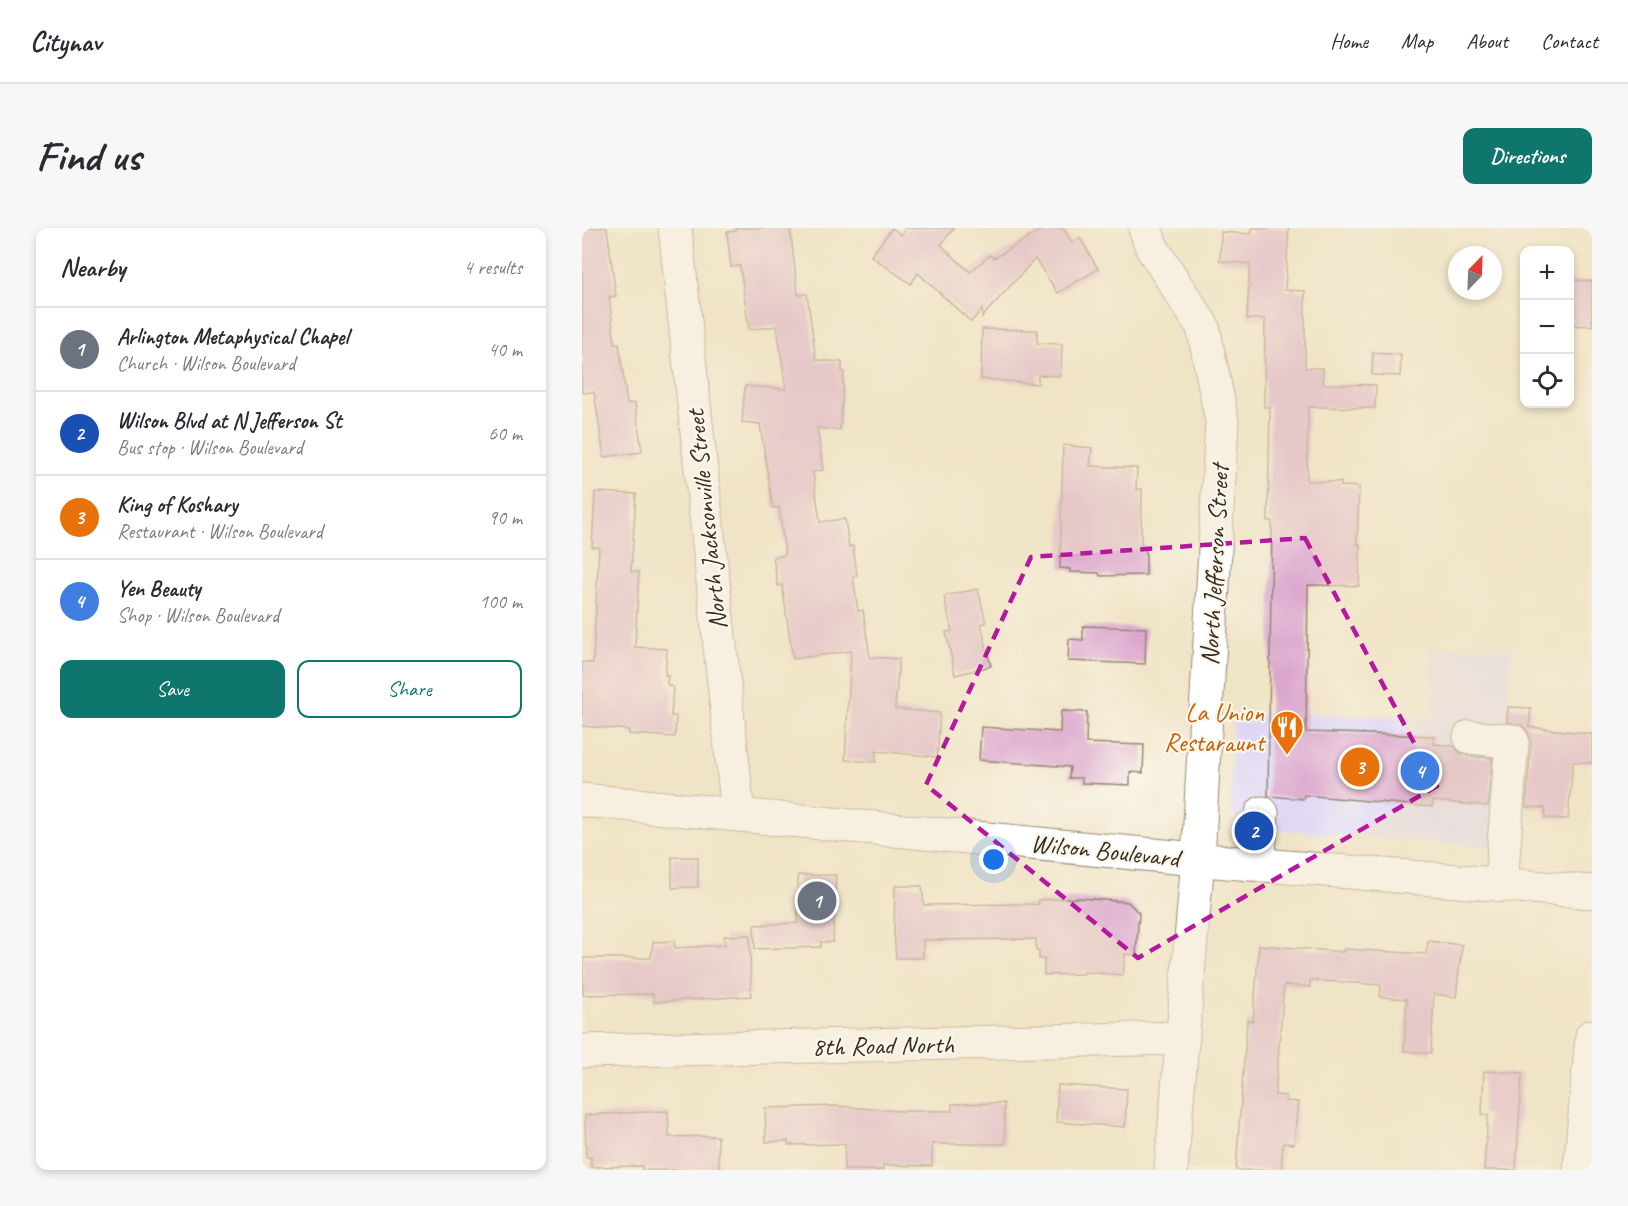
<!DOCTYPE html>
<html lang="en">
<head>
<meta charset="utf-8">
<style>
  :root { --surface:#fff; --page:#f7f7f7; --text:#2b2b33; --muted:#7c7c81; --line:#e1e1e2; --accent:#0f766e }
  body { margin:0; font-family:Caveat,sans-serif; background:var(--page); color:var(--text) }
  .controls { position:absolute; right:18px; top:18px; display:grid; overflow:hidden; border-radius:12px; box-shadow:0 3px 9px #0003 }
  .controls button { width:54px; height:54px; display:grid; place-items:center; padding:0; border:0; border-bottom:2px solid var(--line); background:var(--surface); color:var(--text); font:30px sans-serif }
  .compass { position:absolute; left:866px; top:18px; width:54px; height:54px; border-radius:50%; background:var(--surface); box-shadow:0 3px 9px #0003; rotate:23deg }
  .you { position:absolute; left:412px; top:632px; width:21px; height:21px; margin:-15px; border:4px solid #fff; border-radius:50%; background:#1a73e8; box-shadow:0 0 0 9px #1a73e833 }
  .badge { display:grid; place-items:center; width:39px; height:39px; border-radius:50%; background:var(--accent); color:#fff; font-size:20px; font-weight:700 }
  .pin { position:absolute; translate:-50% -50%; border:3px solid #fff; box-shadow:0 2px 6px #0006 }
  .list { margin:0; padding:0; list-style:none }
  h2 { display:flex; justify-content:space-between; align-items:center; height:78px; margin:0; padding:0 24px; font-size:26px }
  h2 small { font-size:20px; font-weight:400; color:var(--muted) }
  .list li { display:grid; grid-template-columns:39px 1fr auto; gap:18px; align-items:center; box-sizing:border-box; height:84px; padding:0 24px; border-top:2px solid var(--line) }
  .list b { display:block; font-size:22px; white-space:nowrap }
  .list p { margin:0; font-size:20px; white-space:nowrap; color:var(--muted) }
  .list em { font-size:20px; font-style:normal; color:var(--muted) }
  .actions { display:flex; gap:12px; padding:18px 24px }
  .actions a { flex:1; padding:14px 0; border:2px solid var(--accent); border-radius:12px; text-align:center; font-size:21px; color:var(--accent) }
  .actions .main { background:var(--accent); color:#fff }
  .icon { flex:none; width:33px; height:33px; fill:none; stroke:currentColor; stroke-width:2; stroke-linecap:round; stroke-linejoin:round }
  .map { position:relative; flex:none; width:1010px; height:942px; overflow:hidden; border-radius:12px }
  header { display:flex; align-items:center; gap:36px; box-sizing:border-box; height:84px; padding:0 30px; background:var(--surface); border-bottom:2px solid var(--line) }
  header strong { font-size:28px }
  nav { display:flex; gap:33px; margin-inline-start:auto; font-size:21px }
  .intro { display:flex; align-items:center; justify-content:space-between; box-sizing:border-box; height:144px; padding:0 36px }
  h1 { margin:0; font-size:42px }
  .button { padding:15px 27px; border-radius:12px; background:var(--accent); color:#fff; font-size:21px; font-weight:700 }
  main { display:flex; gap:36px; padding:0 36px }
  aside { flex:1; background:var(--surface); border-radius:12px; box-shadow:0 3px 9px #0003 }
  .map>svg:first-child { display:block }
  .built { fill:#ded5f6 }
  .building { fill:#dba7cd }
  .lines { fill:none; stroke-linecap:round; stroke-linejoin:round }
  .minor-casing { stroke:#968772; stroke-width:35 }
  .major-casing { stroke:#968772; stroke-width:35 }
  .minor { stroke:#fff; stroke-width:33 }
  .major { stroke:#fff; stroke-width:33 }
  .marked { fill:none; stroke:#b5179e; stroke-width:4.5; stroke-dasharray:12 8; stroke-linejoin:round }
  .labels { text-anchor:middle; stroke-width:4.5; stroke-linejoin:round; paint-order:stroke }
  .street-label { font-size:26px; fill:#3b2a1e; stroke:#fbf7ec }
  .food-label { font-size:26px; fill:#c56008; stroke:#fbf7ec; text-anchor:end }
</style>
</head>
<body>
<header>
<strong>Citynav</strong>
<nav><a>Home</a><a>Map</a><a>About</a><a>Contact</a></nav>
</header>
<div class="intro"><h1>Find us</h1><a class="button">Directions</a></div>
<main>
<aside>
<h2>Nearby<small>4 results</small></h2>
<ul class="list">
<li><span class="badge" style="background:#6b7280">1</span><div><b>Arlington Metaphysical Chapel</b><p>Church · Wilson Boulevard</p></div><em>40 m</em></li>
<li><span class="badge" style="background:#1a4fb4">2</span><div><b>Wilson Blvd at N Jefferson St</b><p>Bus stop · Wilson Boulevard</p></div><em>60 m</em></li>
<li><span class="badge" style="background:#e8710a">3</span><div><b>King of Koshary</b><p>Restaurant · Wilson Boulevard</p></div><em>90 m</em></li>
<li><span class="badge" style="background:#3f7fe0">4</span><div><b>Yen Beauty</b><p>Shop · Wilson Boulevard</p></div><em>100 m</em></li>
</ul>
<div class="actions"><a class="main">Save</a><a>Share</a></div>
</aside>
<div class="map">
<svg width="1010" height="942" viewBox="0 0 1010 942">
  <rect width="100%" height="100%" fill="#fbf7ec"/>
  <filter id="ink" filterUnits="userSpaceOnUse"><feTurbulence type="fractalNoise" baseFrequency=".0167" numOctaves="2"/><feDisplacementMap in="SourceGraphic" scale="12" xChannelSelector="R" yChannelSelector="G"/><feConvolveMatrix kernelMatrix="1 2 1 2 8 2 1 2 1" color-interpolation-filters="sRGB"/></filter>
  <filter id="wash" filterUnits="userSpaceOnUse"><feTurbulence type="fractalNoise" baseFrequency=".008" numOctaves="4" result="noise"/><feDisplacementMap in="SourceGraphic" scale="24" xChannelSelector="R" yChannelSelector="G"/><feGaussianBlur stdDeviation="1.35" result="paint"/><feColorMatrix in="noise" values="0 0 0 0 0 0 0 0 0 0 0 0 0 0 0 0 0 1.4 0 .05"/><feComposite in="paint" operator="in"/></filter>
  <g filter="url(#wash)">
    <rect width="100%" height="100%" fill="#f0e4c6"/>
    <path class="built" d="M849,419L929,421L917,620L664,599L654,591L648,578L651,486L848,489Z"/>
    <g id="blocks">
      <g class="building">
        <path d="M0,0H25L34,68L27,69L33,116L37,115L45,176L53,175L60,224L22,229L12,164L0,165Z"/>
        <path d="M154,0H208L216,67L225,66L234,132L260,134V144H262L258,202L235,200L241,242L231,244L238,294L263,291L267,319L271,318L275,347L271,348L276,383L281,382L288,429L317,431L313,481L358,485L355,529L294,523V534L263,532L269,423L211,431L200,357L196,358L191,329L203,327L197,279L191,280L178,196L160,194L163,158L204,161L195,98L167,102L158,38L149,39L145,4L154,3Z"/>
        <path d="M310,0L319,7L324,0H372L359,17L388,44L408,27L412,30L463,0H481L490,15L498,10L516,41L476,65L453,31L400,89V82L389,94L336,45L329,56L289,28Z"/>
        <path d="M670,0H707L703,62L723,63V140H741V156L794,157L793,180L726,179L725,253L759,254V258L777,259L775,316H778L777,358L726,357L724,504L852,508V516L872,518L878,525L886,528L910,530L906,578L851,573L850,579L722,567L721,571L686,568L690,293H686L688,179H682L683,91H665L668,36L638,33L639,4L670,6Z"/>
        <path d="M987,52L1010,53V98L987,97Z"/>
        <path d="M400,101L455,102V115L480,116L479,148L456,147V156L399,151Z"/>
        <path d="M791,125L819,127L818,148L790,147Z"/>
        <path d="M481,217L510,220L508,238L555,240L554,261H560L559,317H564V347L518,348L517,345L488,344V341L478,340Z"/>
        <path d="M13,264L54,266L49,344H57L53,419L85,421L83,447H86L85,456L91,460L89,488H94L93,509L47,506V502L0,498V434L11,435L17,319H10Z"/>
        <path d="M396,361L404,395L399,396L409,438L373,447L364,404L370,403L362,368Z"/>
        <path d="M501,398L564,400L563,436L486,433L487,411L501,412Z"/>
        <path d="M926,479L949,480L947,499L1010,506V535L991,534L986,591L963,590V580L944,579L949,514L947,506L941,498L925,494Z"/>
        <path d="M479,483L505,484L504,515L562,517L561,545L548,544V557L500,555V550H487L488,539L397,532L399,499L478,504Z"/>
        <path d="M90,629H116V659L90,660Z"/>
        <path d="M216,647H254L251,714H239V719L173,721L172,697L216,695Z"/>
        <path d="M313,658H340L342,677L457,676L456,672L498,670L546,674L557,685L554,727L543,726L541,747L502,744V746L462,747V731H457V723H454V711L341,712V730H314L312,704Z"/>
        <path d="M168,707L169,768L72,774L71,766L1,767V730H69L71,714L92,713L93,720L143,717L142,708Z"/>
        <path d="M846,713L880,717L874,769L852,766L849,825L822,823L825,771L798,769L799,757L728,752V759L702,757L693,867L704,868L703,873L716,874L712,916L701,915L699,942H654L665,792L671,793L677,717L761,724L762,721L844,726Z"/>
        <path d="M902,843L940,845L934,942H902L906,887L900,886Z"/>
        <path d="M476,857L545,861L543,899L474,894Z"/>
        <path d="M422,875L423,916H350V938L301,937V942H262L263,916L206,917V913L184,914L183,880L254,878L317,883H370V876Z"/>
        <path d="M86,883L87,909L136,908L137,942H60V938L9,939V929H4L3,887Z"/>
      </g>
    </g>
  </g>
  <g filter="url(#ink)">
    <use href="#blocks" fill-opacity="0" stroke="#968772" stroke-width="1.5"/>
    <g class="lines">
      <g class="minor-casing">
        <g id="minor">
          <path d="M93,0L156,585"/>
          <path d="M563,0L570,20L621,99L640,193L616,631L589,942"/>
          <path d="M888,509L930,513L919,657"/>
          <path d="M676,636L680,585"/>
          <path d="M0,823L601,810"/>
          <path d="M998,942L1010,808"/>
        </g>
      </g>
      <g class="major-casing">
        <path id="major" d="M0,572L645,634L1010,664"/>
      </g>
      <use href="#minor" class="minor"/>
      <use href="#major" class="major"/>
    </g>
  </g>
  <path d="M0 0H1010V942H0ZM723,310L855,558L556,730L344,557L449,329Z" fill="#f0e4c6" fill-opacity=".55" fill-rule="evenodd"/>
  <path class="marked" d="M723,310L855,558L556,730L344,557L449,329Z"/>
  <defs>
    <g id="restaurant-pin" transform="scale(1.725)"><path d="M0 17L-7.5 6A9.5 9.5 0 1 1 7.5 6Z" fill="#e8710a" stroke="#fbf7ec"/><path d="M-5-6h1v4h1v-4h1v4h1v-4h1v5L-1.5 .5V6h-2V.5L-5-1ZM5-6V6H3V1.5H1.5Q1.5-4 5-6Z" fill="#fff"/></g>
  </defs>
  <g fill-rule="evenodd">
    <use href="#restaurant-pin" x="705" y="499"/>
  </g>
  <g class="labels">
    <g class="street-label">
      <text transform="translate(124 292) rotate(-96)" y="9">North Jacksonville Street</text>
      <text transform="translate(632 337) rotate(-87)" y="9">North Jefferson Street</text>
      <text transform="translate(523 622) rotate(6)" y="9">Wilson Boulevard</text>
      <text transform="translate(301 817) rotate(-1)" y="9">8th Road North</text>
    </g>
    <g class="food-label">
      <text x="682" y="493">La Union<tspan x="682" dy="30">Restaraunt</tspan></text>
    </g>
  </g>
</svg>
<div class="controls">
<button>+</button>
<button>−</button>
<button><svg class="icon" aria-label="locate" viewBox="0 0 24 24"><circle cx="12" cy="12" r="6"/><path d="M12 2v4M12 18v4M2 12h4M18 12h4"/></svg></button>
</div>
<svg class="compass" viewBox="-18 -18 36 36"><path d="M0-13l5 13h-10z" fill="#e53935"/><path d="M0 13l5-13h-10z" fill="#7c7c81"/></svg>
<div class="you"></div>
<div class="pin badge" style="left:235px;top:673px;background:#6b7280">1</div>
<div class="pin badge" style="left:672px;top:603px;background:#1a4fb4">2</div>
<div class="pin badge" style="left:778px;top:539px;background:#e8710a">3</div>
<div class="pin badge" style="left:838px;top:543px;background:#3f7fe0">4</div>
</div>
</main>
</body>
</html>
